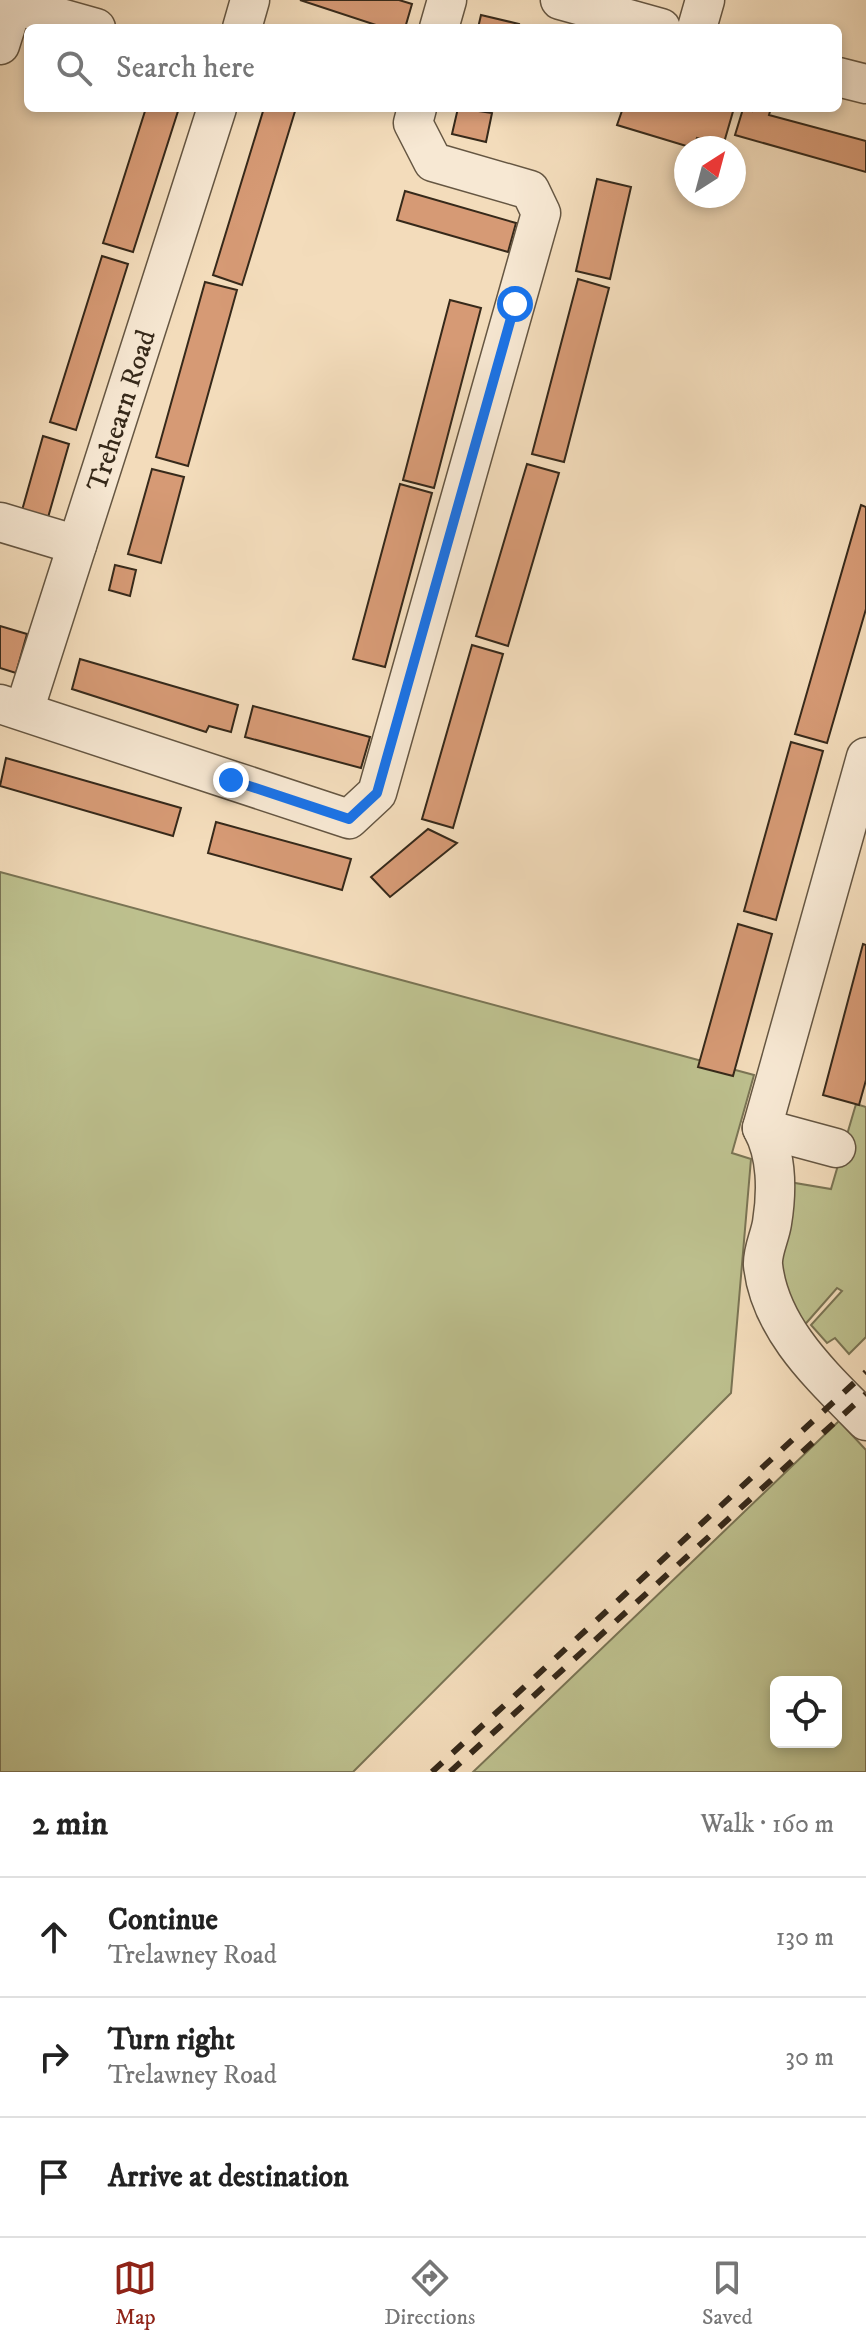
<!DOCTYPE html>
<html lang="en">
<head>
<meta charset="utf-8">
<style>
  :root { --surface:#fff; --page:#f2f2f2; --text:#222; --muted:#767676; --line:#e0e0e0; --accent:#8f2418 }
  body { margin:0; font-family:"IM FELL DW Pica",serif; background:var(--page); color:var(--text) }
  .controls { position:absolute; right:24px; bottom:24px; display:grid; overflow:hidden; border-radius:12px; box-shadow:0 4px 12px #0003 }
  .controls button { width:72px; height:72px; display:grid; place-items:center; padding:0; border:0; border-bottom:2px solid var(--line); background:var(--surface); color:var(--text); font:40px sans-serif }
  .compass { position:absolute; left:674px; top:136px; width:72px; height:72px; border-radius:50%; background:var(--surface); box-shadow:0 4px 12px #0003; rotate:36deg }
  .stop { position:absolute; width:24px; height:24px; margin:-18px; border:6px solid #1a73e8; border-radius:50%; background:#fff }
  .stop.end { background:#1a73e8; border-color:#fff; box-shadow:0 2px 8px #0008 }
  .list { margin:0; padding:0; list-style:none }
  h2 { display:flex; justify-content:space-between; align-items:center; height:104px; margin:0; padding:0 32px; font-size:34px }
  h2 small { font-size:26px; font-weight:400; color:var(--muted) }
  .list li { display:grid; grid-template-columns:52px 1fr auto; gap:24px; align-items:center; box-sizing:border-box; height:120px; padding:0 32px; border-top:2px solid var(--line) }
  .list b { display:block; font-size:30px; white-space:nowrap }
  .list p { margin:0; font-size:26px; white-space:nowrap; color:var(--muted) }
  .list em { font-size:26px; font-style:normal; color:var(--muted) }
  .icon { flex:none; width:44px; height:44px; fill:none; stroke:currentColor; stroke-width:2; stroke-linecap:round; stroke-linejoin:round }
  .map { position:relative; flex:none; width:866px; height:1772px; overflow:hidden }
  .search { position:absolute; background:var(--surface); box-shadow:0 4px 12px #0003; left:24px; right:24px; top:24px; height:88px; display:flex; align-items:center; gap:20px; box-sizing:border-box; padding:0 28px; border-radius:12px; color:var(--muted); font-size:30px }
  .sheet { height:464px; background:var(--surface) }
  nav { display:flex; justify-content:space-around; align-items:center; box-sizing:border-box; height:112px; border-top:2px solid var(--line); background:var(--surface); font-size:22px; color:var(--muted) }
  nav a { display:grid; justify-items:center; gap:4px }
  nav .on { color:var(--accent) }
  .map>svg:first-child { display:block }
  .green { fill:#bdc08e; stroke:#7a7454; stroke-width:2; fill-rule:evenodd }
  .building { fill:#d69a75; stroke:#36291a; stroke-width:2 }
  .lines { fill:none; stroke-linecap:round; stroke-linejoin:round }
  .minor-casing { stroke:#655642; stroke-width:41 }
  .minor { stroke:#f7e8d3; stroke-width:38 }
  .rail { stroke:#36291a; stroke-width:6; stroke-dasharray:14 14; stroke-linecap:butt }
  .route { stroke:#1a73e8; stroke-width:10 }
  .labels { text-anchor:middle; stroke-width:8; stroke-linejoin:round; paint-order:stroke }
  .street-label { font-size:28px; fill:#36291a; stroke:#f7e8d3 }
</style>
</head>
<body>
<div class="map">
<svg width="866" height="1772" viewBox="0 0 866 1772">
  <rect width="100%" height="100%" fill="#f3dcbb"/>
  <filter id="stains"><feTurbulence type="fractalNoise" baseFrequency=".0025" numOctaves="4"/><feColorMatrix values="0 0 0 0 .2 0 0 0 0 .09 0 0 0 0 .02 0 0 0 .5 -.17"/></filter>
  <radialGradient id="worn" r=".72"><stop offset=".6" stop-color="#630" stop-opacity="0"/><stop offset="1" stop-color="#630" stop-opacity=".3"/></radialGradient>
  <g class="green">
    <path d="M0,872L754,1075L732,1153L751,1159L731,1393L353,1772H0Z"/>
    <path d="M856,1104L866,1107V1337L849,1354L835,1338L827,1343L811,1325L842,1291L837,1288L801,1329L777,1293L789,1182L831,1189Z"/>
    <path d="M839,1421L866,1450V1772H473ZM776,1682H836V1742H776Z"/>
  </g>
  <g class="building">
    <path d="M300,0H399L412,4L405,28H385Z"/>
    <path d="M481,15L519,24L518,28H478Z"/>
    <path d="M146,108H179L133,252L103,243Z"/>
    <path d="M264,108H296L242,285L213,275Z"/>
    <path d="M458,108L492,113L486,142L452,134Z"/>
    <path d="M623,108L701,110L734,108L723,146L697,138L693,148L617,125Z"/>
    <path d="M753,108H771L769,115L866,141V172L735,135L743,109L752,111Z"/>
    <path d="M597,179L631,187L610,279L576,271Z"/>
    <path d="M405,191L516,223L508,252L397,220Z"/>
    <path d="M102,256L128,264L76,430L50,422Z"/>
    <path d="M578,279L609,288L564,462L532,454Z"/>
    <path d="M205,282L237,290L188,466L156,457Z"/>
    <path d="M450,300L481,308L434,488L403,480Z"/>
    <path d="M43,436L69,444L45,528L19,521Z"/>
    <path d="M527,464L559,473L508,646L476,636Z"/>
    <path d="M152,469L184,477L161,563L128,554Z"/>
    <path d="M400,484L432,493L385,667L353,659Z"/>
    <path d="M861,505L866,507V609L827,743L795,734Z"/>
    <path d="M115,565L136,570L130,596L109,590Z"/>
    <path d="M0,626L27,634L16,673L0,668Z"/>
    <path d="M472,645L503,654L453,828L422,819Z"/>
    <path d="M80,659L238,705L231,732L209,726L206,732L72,689Z"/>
    <path d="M253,706L370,737L361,768L245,737Z"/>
    <path d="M791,742L823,751L776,920L744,911Z"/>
    <path d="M6,758L181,808L173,836L0,786Z"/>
    <path d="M216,822L351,859L342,890L208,853Z"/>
    <path d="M428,829L457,843L390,897L371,877Z"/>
    <path d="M738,924L772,934L733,1076L698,1067Z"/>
    <path d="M863,944L866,945V1080L859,1105L823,1095Z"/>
  </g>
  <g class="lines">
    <g class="minor-casing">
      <g id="minor">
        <path d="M560,0L661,28"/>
        <path d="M0,1L96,28"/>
        <path d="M242,28L250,0"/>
        <path d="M439,28L447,0"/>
        <path d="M697,28L705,0"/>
        <path d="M0,45L13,4"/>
        <path d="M838,77L866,84"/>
        <path d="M0,522L77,545"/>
        <path d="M0,704L349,819L377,793L541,213L530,190L433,162L413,123L417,108"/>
        <path id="s1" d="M24,711L217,108"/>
        <path d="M866,757L762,1128C777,1155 777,1192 772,1223C770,1236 762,1252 763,1265C770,1330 823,1377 866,1421"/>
        <path d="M762,1128L836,1148"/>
      </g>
    </g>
    <use href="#minor" class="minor"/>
    <g class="rail">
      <path d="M432,1772L866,1372"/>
      <path d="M450,1772L866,1394"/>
    </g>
  </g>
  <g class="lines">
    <path class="route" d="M231,780L349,819L377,793L515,304"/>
  </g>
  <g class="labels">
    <g class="street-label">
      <text dy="10" stroke="none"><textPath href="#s1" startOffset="316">Trehearn Road</textPath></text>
    </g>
  </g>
  <rect width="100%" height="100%" filter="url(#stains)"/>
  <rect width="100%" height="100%" fill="url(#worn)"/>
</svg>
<div class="controls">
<button><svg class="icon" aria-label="locate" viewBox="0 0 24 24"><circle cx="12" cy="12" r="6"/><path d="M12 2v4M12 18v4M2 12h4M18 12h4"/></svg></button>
</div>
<svg class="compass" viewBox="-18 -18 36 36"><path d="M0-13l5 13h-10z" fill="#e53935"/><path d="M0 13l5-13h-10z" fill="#767676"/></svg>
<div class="stop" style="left:515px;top:304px"></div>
<div class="stop end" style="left:231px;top:780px"></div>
<div class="search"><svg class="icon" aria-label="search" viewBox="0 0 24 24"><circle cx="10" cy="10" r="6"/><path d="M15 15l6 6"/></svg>Search here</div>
</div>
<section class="sheet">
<h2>2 min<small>Walk · 160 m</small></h2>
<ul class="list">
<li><svg class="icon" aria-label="ahead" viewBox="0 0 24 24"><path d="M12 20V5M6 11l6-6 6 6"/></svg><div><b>Continue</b><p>Trelawney Road</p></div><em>130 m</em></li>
<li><svg class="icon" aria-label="right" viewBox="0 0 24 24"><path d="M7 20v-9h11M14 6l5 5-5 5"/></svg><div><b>Turn right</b><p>Trelawney Road</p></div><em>30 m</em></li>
<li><svg class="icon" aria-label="arrive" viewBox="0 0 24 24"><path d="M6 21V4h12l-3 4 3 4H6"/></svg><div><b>Arrive at destination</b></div></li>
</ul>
</section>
<nav>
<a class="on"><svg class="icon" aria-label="map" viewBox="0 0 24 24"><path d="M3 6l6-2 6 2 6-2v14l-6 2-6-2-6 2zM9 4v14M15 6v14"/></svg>Map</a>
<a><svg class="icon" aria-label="directions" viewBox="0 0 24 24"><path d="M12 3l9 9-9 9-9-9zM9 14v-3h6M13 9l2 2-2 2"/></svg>Directions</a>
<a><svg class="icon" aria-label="saved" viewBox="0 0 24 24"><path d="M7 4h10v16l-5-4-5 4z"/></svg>Saved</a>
</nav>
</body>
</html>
